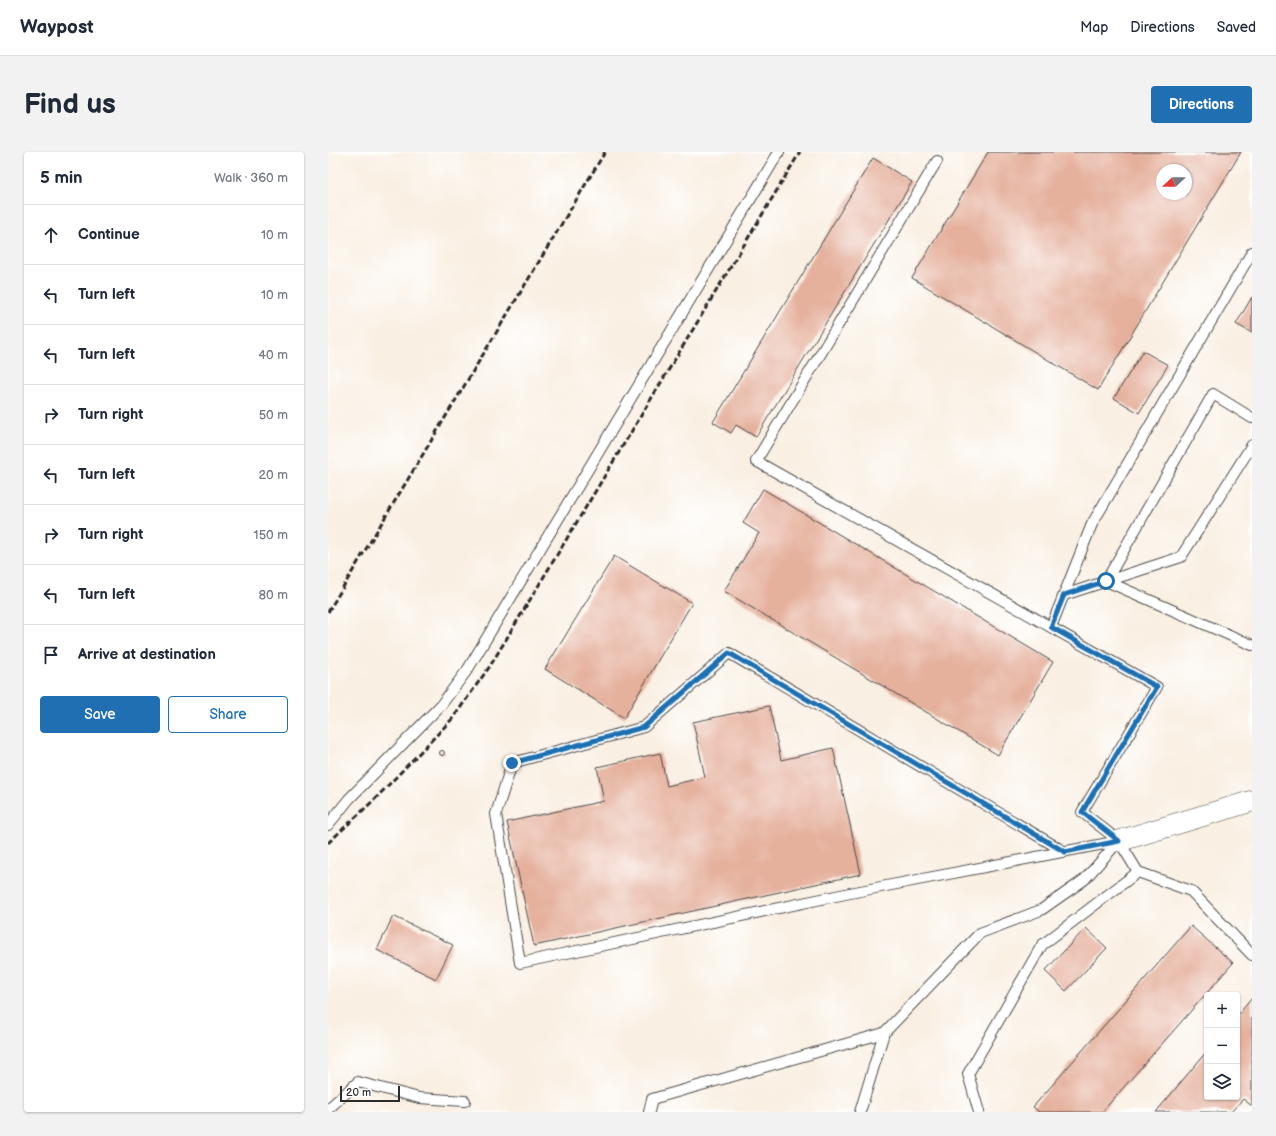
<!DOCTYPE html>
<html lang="en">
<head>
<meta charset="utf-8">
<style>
  :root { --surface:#fff; --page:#f2f2f3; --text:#1f2937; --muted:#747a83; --line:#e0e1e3; --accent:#1f6fb2 }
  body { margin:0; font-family:"Balsamiq Sans",sans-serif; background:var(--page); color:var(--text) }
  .controls { position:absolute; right:12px; bottom:12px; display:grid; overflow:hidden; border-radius:4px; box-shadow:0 1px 3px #0004 }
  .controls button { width:36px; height:36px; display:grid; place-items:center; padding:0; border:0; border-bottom:1px solid var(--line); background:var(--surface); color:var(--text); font:20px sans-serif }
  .compass { position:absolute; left:828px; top:12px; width:36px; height:36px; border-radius:50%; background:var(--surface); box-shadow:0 1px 3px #0004; rotate:248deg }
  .scale { position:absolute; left:12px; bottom:10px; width:60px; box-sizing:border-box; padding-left:4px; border:2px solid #2b2b2b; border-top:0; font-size:11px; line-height:14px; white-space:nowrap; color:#2b2b2b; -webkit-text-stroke:3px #fff; paint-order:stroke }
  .stop { position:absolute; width:12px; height:12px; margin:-9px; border:3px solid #1f6fb2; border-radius:50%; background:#fff }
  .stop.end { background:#1f6fb2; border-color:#fff; box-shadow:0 1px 4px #0008 }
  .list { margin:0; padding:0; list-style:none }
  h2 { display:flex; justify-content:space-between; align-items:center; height:52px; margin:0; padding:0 16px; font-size:17px }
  h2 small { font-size:13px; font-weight:400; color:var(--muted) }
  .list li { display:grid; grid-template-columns:26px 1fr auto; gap:12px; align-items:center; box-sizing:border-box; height:60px; padding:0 16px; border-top:1px solid var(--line) }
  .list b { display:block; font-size:15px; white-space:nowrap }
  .list em { font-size:13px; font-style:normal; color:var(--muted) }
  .actions { display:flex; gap:8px; padding:12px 16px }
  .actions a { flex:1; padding:9px 0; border:1px solid var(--accent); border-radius:4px; text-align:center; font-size:14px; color:var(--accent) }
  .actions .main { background:var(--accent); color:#fff }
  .icon { flex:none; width:22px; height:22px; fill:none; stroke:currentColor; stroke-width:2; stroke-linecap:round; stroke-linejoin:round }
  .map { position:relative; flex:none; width:924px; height:960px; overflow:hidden; border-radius:4px }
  header { display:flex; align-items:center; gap:24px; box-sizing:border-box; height:56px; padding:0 20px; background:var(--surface); border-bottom:1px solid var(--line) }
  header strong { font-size:19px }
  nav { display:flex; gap:22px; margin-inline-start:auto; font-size:14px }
  .intro { display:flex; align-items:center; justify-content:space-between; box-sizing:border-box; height:96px; padding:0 24px }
  h1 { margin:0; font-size:28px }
  .button { padding:10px 18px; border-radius:4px; background:var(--accent); color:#fff; font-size:14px; font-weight:700 }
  main { display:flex; gap:24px; padding:0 24px }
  aside { flex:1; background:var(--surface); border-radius:4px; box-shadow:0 1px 3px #0004 }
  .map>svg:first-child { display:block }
  .building { fill:#e5b09c; fill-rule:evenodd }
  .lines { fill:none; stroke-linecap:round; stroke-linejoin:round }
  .service-casing { stroke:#4a4846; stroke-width:12 }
  .minor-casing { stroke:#4a4846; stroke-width:22 }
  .service { stroke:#fff; stroke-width:10 }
  .minor { stroke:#fff; stroke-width:21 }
  .rail { stroke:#2b2b2b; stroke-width:3; stroke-dasharray:6 3; stroke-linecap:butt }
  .route { stroke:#1f6fb2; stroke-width:5 }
</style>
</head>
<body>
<header>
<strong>Waypost</strong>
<nav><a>Map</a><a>Directions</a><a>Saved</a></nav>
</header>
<div class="intro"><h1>Find us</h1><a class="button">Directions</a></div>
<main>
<aside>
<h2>5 min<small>Walk · 360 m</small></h2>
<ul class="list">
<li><svg class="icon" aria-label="ahead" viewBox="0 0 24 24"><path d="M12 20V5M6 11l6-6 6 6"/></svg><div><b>Continue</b></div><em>10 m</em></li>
<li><svg class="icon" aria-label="left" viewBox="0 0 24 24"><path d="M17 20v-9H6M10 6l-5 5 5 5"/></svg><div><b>Turn left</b></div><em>10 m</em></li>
<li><svg class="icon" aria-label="left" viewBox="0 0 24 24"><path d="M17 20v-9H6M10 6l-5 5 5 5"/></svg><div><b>Turn left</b></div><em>40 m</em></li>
<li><svg class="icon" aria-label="right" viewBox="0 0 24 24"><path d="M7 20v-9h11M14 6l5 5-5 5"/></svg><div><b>Turn right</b></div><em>50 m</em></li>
<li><svg class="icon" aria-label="left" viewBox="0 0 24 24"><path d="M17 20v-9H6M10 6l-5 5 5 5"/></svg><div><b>Turn left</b></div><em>20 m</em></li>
<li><svg class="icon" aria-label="right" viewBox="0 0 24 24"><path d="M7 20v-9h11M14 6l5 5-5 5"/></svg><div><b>Turn right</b></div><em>150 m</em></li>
<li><svg class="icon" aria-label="left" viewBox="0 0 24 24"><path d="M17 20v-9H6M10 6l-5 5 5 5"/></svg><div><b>Turn left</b></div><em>80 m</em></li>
<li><svg class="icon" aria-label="arrive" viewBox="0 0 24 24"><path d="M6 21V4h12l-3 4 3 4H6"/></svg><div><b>Arrive at destination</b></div></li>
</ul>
<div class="actions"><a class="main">Save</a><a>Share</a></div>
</aside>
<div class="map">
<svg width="924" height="960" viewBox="0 0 924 960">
  <rect width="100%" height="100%" fill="#fff"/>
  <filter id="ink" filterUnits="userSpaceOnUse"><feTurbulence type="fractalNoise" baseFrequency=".025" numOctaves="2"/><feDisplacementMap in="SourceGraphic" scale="8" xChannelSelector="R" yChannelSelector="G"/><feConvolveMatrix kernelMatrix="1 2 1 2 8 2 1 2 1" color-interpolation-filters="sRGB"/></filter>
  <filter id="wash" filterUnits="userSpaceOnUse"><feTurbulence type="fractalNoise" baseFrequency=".012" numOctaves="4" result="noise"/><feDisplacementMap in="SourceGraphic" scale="16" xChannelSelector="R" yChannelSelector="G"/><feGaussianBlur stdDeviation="0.9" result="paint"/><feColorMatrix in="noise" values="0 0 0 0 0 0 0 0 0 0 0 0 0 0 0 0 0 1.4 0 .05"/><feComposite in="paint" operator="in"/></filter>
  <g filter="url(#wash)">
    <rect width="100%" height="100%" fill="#f9efe2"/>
    <g id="blocks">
      <g class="building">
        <path d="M660,0H913L770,238L584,126ZM834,18H858V42H834Z"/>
        <path d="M545,6L584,30L428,285L408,273L403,281L385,270Z"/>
        <path d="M924,145V181L908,172Z"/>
        <path d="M815,199L840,213L811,261L786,246Z"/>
        <path d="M435,337L725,510L670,603L396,439L431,381L415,371Z"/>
        <path d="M286,404L364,451L296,566L217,517Z"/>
        <path d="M441,554L453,608L505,596L533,722L206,794L179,670L276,649L269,615L332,601L339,634L377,625L365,570Z"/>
        <circle cx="114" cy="601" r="2.5"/>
        <path d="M65,764L125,793L108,827L49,798Z"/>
        <path d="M863,774L905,811L774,960H711L705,955Z"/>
        <path d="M758,776L779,796L738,839L717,819Z"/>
        <path d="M924,846V954L915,947L903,960H828L879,899V945H909V864Z"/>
      </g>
    </g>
  </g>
  <g filter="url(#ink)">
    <use href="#blocks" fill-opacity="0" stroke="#4a4846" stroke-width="1"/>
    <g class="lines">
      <g class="service-casing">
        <g id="service">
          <path d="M609,9L428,309L829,535L754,660L791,689L810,720"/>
          <path d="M924,266L885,242L778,429L924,493"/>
          <path d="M736,443L853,405L924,293"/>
          <path d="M723,475L764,372L924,100"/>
          <path d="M0,673L21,647L113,553L140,517L451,0"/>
          <path d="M737,700L401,501L316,575L184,611L168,662L192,811L522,741L791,689"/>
          <path d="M0,957L30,930L91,946L137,949"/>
          <path d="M321,960L324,947L556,881"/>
          <path d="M532,960L556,881L652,781L713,758L756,728L791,689"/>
          <path d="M651,960L640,922L714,793L810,720L863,739L924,803"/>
        </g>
      </g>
      <g class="minor-casing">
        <path id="minor" d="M791,689L924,649"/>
      </g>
      <use href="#service" class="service"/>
      <use href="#minor" class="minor"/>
      <g class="rail">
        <path d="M0,460L277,0"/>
        <path d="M0,691L47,647L125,566L162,514L472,0"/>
      </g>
    </g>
  </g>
  <g class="lines" filter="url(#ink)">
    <path class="route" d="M184,611L316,575L401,501L737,700L791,689L754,660L829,535L723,475L736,443L778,429"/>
  </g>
</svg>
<div class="controls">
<button>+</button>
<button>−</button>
<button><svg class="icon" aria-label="layers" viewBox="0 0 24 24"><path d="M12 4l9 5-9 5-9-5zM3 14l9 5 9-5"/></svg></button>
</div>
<svg class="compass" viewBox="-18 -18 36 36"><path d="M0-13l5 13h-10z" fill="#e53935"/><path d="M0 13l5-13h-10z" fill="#747a83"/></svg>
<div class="scale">20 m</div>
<div class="stop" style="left:778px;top:429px"></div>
<div class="stop end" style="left:184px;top:611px"></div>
</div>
</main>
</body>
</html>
